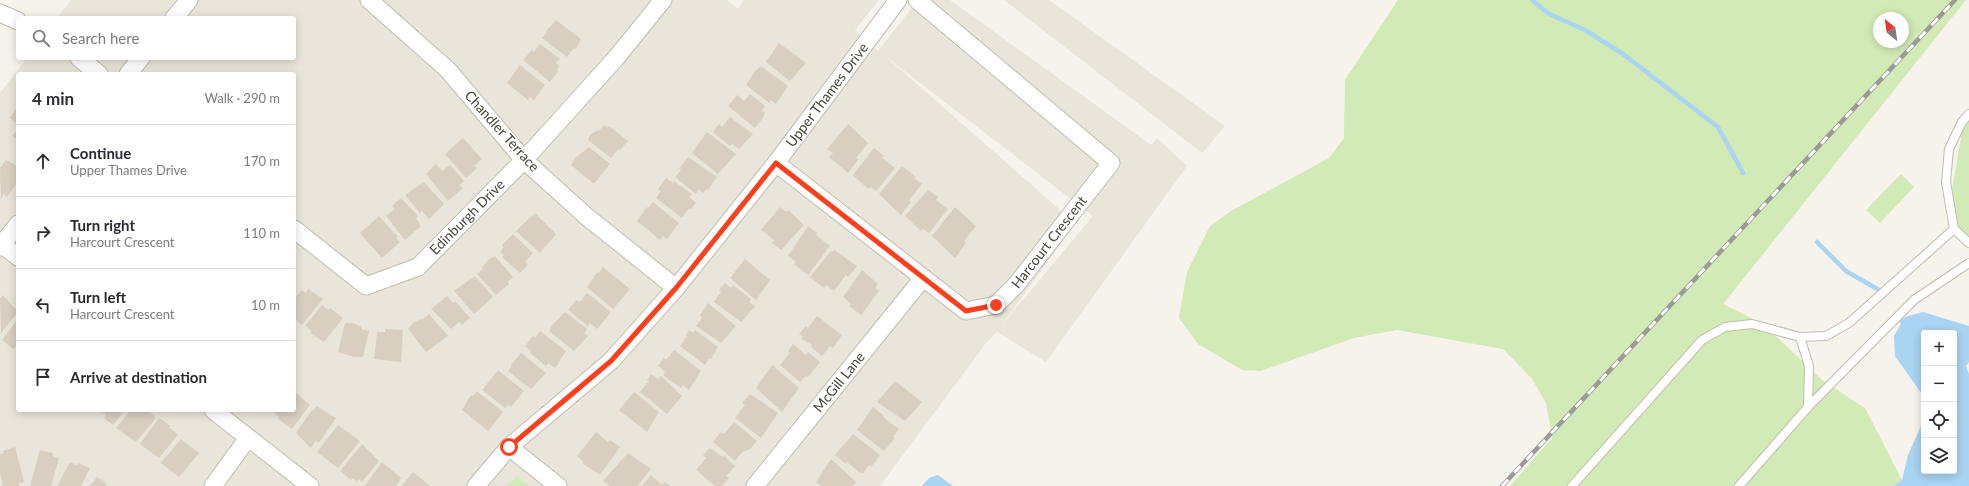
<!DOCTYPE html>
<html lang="en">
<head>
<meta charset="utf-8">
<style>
  :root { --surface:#fff; --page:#f7f7f7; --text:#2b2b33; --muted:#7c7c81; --line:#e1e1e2 }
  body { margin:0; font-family:Lato,sans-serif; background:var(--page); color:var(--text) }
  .controls { position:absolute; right:12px; bottom:12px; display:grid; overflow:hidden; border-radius:4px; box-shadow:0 2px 10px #0003 }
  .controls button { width:36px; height:36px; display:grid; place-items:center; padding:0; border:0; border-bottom:1px solid var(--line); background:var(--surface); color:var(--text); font:20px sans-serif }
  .compass { position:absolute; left:1873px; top:12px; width:36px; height:36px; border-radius:50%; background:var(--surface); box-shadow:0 2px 10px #0003; rotate:331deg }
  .stop { position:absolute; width:12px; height:12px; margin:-9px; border:3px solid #fc3f1d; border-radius:50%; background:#fff }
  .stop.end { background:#fc3f1d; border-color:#fff; box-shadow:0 1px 4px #0008 }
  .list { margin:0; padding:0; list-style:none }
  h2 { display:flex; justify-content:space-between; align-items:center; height:52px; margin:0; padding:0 16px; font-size:17px }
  h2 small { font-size:13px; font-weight:400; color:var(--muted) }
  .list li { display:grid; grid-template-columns:26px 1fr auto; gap:12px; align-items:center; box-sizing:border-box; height:72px; padding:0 16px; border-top:1px solid var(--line) }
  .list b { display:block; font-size:15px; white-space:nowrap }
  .list p { margin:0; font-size:13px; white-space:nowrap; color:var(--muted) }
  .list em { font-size:13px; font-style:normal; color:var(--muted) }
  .icon { flex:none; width:22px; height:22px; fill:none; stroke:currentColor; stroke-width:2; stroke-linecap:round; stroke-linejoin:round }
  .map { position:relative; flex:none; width:1969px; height:486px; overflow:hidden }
  .search { position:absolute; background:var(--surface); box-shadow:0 2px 10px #0003; left:16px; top:16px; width:280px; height:44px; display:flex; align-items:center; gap:10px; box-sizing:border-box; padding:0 14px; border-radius:4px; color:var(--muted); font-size:15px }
  .panel { position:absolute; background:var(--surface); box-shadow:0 2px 10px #0003; left:16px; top:72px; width:280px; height:340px; border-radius:4px }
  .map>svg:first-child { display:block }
  .residential { fill:#eae5da; fill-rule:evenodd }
  .green { fill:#d2eab5; fill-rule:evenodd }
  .water { fill:#a9d4f2 }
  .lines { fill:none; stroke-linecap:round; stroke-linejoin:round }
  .stream { stroke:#a9d4f2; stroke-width:4.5 }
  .building { fill:#d8cfc1 }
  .service-casing { stroke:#c2bbae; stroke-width:10 }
  .minor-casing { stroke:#c2bbae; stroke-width:19 }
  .service { stroke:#fff; stroke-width:8 }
  .minor { stroke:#fff; stroke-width:17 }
  .rail-casing { stroke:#9a9a9a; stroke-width:4.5 }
  .rail { stroke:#fff; stroke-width:3; stroke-dasharray:9; stroke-linecap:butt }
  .route { stroke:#fc3f1d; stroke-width:5 }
  .labels { text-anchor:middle; stroke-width:3; stroke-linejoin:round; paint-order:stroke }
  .street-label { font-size:14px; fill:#4b4439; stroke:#fff }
</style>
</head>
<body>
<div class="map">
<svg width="1969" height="486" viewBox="0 0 1969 486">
  <rect width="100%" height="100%" fill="#f6f3ec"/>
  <g class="residential">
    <path d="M71,0H727L738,9L744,0H879L855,30L878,51L918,0H950L1151,145L1157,138L1187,166L1046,362L997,332L986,343L880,486H529L517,477L506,486H0V93L27,58H294V18H57ZM885,56L1093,216L1002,325L1075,223ZM18,74H294V410H18Z"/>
    <path d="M1004,0H1049L1225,126L1202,153Z"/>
  </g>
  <g class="green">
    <path d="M1398,0H1966L1723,304L1763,324L1822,380L1865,408L1902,480L1893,486H1510L1552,438L1546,403L1532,379L1503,349L1397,330L1354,338L1261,371L1242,370L1198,344L1179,318L1187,272L1210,226L1231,211L1329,158L1344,138L1345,80ZM1879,18H1903V42H1879Z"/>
    <path d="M1969,114V242L1964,241L1955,216L1952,190L1964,120Z"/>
    <path d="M1901,174L1914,187L1880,223L1866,210Z"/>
    <path d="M517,476L529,486H506Z"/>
  </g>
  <g class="water">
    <path d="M1923,312L1969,326V362L1966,366L1969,374V486H1893L1902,480L1908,455L1924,419V471H1954V333H1924V397L1895,356L1894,336L1905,317Z"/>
    <path d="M938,475L953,486H922L929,478Z"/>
  </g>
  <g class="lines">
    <g class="stream">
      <path d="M1532,0L1549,14L1585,30L1623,54L1718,127L1743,173"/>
      <path d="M1817,242L1846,271L1879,290"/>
      <path d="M1901,318L1902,322"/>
    </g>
  </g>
  <g class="building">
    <path d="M556,20L581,39L576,49L574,48L567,57L542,38L547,32L546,31Z"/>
    <path d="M779,43L806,63L790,81L766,62Z"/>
    <path d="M540,44L560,59L556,63L559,66L557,69L558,71L550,82L523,60L532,50L534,52Z"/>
    <path d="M520,65L545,85L534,100L530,97L528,100L507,83Z"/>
    <path d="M761,66L788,86L776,104L771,100L769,103L746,85L755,71Z"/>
    <path d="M750,94L765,106L762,111L765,113L763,118L755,128L728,106L737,95L744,101Z"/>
    <path d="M18,106V125L10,118Z"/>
    <path d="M730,117L753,134L739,149L732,144L730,146L713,132L719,124L722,127Z"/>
    <path d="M848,124L868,143L856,158L858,160L848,173L829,157L833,153L827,149Z"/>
    <path d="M604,125L607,128L609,126L628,141L620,150L618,149L611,158L588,140L590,135L598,130L599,131Z"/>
    <path d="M15,132L18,135L17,139L12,136Z"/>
    <path d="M707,132L736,154L718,174L692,153Z"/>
    <path d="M463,138L482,159L474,166L477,168L466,178L445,154Z"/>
    <path d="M589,147L610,164L594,184L571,165L575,158Z"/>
    <path d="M874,148L884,156L882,158L895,168L876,191L870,187L868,189L853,175Z"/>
    <path d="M688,157L717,177L708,190L706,189L703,193L699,189L696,194L675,177L681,170L679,168Z"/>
    <path d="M6,160L18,166V182L7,197L4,194L1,198L0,168Z"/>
    <path d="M436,164L442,171L450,165L464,181L459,185L463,188L448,201L426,174Z"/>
    <path d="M902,166L916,177L914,178L922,184L909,200L911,202L901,215L879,194Z"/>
    <path d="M666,178L673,183L674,181L692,194L689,197L696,203L691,209L689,208L682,218L656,198L661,191L658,189Z"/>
    <path d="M424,182L444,204L429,219L422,211L420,213L405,195Z"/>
    <path d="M928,190L938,197L936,200L948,209L929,233L923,229L921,231L905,216Z"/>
    <path d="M401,198L418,216L416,218L421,226L405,240L386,216L395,209L392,206Z"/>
    <path d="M653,202L679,223L667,239L663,236L660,240L637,221L647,207L648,208Z"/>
    <path d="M780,207L786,212L788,210L804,225L781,250L772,243L774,240L761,230Z"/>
    <path d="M955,207L976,226L964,241L966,243L955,258L932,236Z"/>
    <path d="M535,213L556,234L540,253L516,231Z"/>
    <path d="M379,216L398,237L396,238L400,242L382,258L360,233Z"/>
    <path d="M808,226L817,233L816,235L830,246L808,275L794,264L796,262L788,256Z"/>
    <path d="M513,234L533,253L525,262L528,265L520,273L502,257L504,255L500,252L504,247L502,245Z"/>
    <path d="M834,250L857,266L848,277L846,275L834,291L826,285L824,288L810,277L831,251L832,252Z"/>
    <path d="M495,256L513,277L508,282L509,284L496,295L477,274L483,268L482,267L488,260Z"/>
    <path d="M745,259L770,280L756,300L730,278Z"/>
    <path d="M603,267L630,289L613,309L587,287L597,272L599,273Z"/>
    <path d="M862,270L878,284L875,288L879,291L861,315L849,306L851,304L843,297Z"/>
    <path d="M475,276L493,297L474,314L454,291Z"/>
    <path d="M725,283L731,288L733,285L751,299L749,302L755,306L741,322L714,302L721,292L719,290Z"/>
    <path d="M308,289L323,299L302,325L294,318V299L302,290L306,293Z"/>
    <path d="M587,293L611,312L597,329L590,323L588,326L568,310L576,300L580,302Z"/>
    <path d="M3,295L18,312L1,333L0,299Z"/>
    <path d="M447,296L453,303L455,301L470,318L462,325L459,322L451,329L431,309Z"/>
    <path d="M708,303L736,326L721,343L696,326L702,318L700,315Z"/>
    <path d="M322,305L328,310L330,308L343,318L324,342L310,333L312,331L305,326Z"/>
    <path d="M565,312L587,329L584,333L588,336L574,351L549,331L553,324Z"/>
    <path d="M429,314L448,336L426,352L408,329L414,322L421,319L422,320Z"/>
    <path d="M817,316L842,335L833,348L830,346L822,356L811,347L812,345L801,339L803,337L799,334L806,326L808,328Z"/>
    <path d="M18,319V349L15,347L13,349L2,340Z"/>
    <path d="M345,323H353L361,327V329L369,331L363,357H354L338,352Z"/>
    <path d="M385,329L403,330L401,362L374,359L377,332H385Z"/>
    <path d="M689,330L693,333L695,330L718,347L711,359L709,358L705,365L680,346L687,336L686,335Z"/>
    <path d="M540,331L566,351L555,368L548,363L546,366L530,353L531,351L525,346L533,336L535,338Z"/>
    <path d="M793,344L806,355L808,352L820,362L808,377L806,376L800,382L780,365L790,353L788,351Z"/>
    <path d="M674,350L701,371L689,390L683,385L681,388L663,375L665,372L658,366L664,358L666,360Z"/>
    <path d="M521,353L546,373L531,389L508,371L512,366L511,365Z"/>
    <path d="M772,365L799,388L782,412L756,388Z"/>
    <path d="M498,370L524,391L511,407L508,405L505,408L482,390Z"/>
    <path d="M651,374L658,379L661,376L682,396L667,414L640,392L649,381L647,380Z"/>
    <path d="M895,381L922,402L905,421L877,402Z"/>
    <path d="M294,391L310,405L292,429L278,419L279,417L274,413L276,410H294Z"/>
    <path d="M477,391L503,412L488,431L462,410L471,395L473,396Z"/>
    <path d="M634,392L659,412L647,432L619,410Z"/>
    <path d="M750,394L778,413L761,438L735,418L745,405L742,403Z"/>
    <path d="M317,406L336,418L319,443L316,441L311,448L296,433L312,410L313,411Z"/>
    <path d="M873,407L884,416L883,417L899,429L893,437L895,438L884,451L857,430Z"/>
    <path d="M99,410H125L113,425L104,418L106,415Z"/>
    <path d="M131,410H147L156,418L136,442L116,428Z"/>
    <path d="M159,418L171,426L169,427L178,435L159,458L140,444Z"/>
    <path d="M734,422L757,441L750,449L742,452L735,461L713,442L721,432L724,434Z"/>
    <path d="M338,425L360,441L338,468L317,452Z"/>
    <path d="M596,432L608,442L610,440L620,447L600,475L582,463L584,462L577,456Z"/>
    <path d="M853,434L880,455L871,467L869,465L863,473L859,472L847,462L846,464L835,455Z"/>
    <path d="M181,439L199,453L179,477L161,463Z"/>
    <path d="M362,444L379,461L362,482L359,479L357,482L353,478L351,480L340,471Z"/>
    <path d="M15,447L24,482L19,483V486H3L0,473V454L4,453L3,451Z"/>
    <path d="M710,448L723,457L724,456L735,466L726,476L729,478L722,486H715L696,470L706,458L703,455Z"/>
    <path d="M40,450L53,453L52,456L59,458L51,486H30Z"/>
    <path d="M628,453L651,469L637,486H610L603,481Z"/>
    <path d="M831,459L856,482L853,486H821L816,482Z"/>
    <path d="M70,462L77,466L78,463L90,468L81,486H57Z"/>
    <path d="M382,462L401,478L396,486H365Z"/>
    <path d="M413,472L430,486H402Z"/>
    <path d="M651,475L662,485L665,482L670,486H642Z"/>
    <path d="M97,477L107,484L105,486H90Z"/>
  </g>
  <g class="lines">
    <g class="service-casing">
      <g id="service">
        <path d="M1969,114L1962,122L1949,149L1946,182L1954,229L1969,243"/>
        <path d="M1800,337L1809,366L1808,407"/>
        <path d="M1572,486L1702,340L1725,327L1752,324L1800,337L1826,336L1849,323L1954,229"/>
        <path d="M1739,486L1808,407L1914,300L1969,263"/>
      </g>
    </g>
    <g class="minor-casing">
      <g id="minor">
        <path d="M369,0L448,70L524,160L586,216L676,288"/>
        <path d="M0,13L18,21"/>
        <path d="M174,18L189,0"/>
        <path d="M79,58L99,74"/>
        <path d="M128,74L141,58"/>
        <path d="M776,163L966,311L996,305L1016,285L1111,163L917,0"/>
        <path d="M294,229L366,286L418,267L524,160L616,58L663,0"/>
        <path d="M0,243L18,257"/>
        <path d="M0,247L18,224"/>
        <path d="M213,410L310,486"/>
        <path d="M509,447L558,486"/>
        <path d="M213,486L248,438"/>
        <path d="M476,486L509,447L611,361L676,288L776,163L898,0"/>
        <path d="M755,486L923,278"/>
      </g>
    </g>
    <use href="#service" class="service"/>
    <use href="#minor" class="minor"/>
    <g class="rail-casing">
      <path id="rail" d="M1502,486L1955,0"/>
    </g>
    <use href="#rail" class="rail"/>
  </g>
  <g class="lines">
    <path class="route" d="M509,447L611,361L676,288L776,163L966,311L996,305"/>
  </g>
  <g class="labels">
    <g class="street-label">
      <text transform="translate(827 95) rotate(-53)" y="5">Upper Thames Drive</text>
      <text transform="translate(502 131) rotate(48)" y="5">Chandler Terrace</text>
      <text transform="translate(467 217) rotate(-45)" y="5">Edinburgh Drive</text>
      <text transform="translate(1049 242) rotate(-52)" y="5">Harcourt Crescent</text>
      <text transform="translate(839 382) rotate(-51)" y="5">McGill Lane</text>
    </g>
  </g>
</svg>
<div class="controls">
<button>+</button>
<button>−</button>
<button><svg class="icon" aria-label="locate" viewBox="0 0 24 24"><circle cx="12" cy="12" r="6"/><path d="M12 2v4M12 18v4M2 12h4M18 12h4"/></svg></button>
<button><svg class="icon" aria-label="layers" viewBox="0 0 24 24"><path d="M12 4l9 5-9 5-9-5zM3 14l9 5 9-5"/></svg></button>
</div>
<svg class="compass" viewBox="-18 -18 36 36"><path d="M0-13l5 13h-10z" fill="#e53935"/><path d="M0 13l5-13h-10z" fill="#7c7c81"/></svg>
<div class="stop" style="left:509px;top:447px"></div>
<div class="stop end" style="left:996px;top:305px"></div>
<div class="search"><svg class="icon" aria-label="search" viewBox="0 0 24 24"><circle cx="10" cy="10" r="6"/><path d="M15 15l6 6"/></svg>Search here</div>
<section class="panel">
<h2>4 min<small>Walk · 290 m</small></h2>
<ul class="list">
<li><svg class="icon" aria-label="ahead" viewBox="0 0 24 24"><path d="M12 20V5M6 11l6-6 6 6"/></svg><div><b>Continue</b><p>Upper Thames Drive</p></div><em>170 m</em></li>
<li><svg class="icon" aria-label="right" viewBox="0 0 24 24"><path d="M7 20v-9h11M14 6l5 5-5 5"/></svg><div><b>Turn right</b><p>Harcourt Crescent</p></div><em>110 m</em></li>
<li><svg class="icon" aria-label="left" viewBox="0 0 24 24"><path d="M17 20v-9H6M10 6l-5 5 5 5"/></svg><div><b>Turn left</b><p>Harcourt Crescent</p></div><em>10 m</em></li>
<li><svg class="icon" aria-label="arrive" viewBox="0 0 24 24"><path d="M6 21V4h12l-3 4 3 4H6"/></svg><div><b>Arrive at destination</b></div></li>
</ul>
</section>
</div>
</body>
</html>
